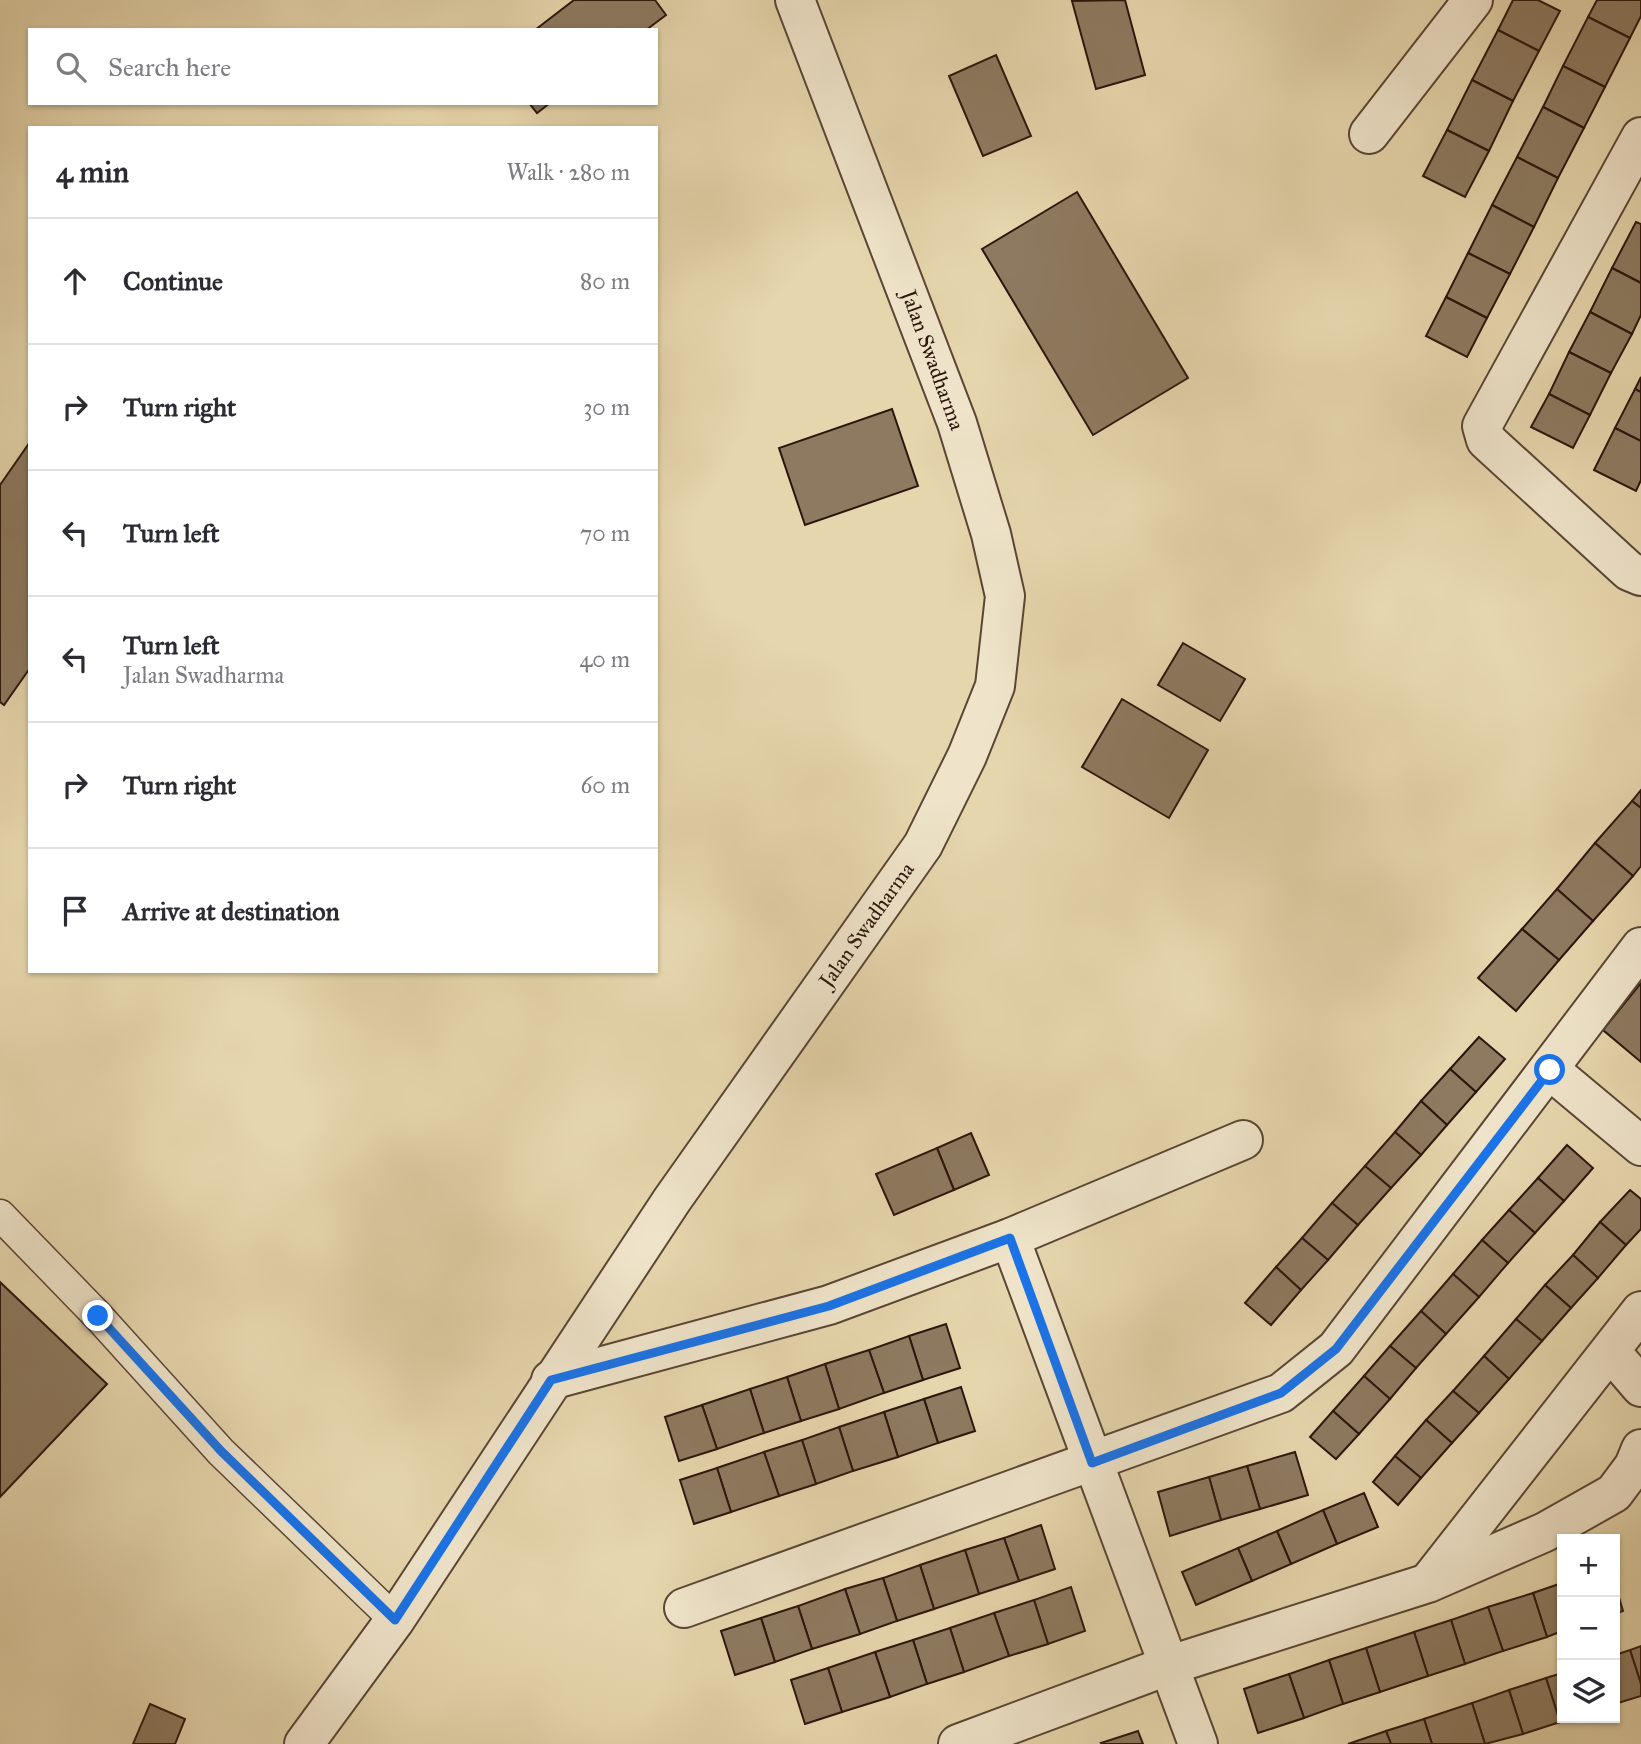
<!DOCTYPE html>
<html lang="en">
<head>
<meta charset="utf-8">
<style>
  :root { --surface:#fff; --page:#f2f2f3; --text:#2b2b33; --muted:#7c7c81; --line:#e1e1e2 }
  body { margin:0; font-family:"IM FELL Great Primer",serif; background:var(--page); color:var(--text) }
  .controls { position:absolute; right:21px; bottom:21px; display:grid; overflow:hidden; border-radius:0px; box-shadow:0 2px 5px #0004 }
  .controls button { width:63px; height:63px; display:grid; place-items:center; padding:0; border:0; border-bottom:2px solid var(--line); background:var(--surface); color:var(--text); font:35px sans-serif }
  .stop { position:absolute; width:21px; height:21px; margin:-16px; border:5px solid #1a73e8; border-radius:50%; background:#fff }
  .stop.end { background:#1a73e8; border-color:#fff; box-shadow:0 2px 7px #0008 }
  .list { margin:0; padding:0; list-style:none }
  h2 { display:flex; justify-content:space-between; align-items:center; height:91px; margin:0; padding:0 28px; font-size:30px }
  h2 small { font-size:23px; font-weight:400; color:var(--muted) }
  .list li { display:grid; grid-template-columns:46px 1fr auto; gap:21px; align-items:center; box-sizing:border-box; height:126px; padding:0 28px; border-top:2px solid var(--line) }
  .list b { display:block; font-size:26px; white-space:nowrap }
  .list p { margin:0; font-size:23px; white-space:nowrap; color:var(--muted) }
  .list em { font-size:23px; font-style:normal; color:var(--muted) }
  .icon { flex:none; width:38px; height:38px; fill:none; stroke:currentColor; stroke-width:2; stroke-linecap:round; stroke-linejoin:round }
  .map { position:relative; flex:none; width:1641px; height:1744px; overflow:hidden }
  .search { position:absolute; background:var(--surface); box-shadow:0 2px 5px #0004; left:28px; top:28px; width:630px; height:77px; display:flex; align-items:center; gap:18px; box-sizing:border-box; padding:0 24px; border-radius:0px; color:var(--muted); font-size:26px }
  .panel { position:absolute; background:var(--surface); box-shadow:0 2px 5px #0004; left:28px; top:126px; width:630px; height:847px; border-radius:0px }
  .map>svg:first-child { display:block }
  .building { fill:#8d7a60; stroke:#2c160c; stroke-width:2 }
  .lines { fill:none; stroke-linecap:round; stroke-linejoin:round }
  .service-casing { stroke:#5a4634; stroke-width:33 }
  .minor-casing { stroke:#5a4634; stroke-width:42 }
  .service { stroke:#efe4ca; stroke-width:30 }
  .minor { stroke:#efe4ca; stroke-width:38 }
  .route { stroke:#1a73e8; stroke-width:9 }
  .labels { text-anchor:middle; stroke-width:5; stroke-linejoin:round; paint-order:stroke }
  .street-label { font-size:21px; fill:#2c160c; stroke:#efe4ca }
</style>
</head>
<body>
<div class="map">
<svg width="1641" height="1744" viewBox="0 0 1641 1744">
  <rect width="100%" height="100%" fill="#e6d6ad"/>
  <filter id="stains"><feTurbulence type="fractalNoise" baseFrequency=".00286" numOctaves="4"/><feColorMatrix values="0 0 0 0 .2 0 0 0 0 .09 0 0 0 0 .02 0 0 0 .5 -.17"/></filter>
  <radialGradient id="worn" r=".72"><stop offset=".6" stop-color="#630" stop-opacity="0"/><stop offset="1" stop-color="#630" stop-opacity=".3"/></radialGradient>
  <g class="building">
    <path d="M574,0H655L666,15L646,30H535Z"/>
    <path d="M1125,0L1145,75L1096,89L1072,1Z"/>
    <path d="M1513,0H1538L1560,11L1539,51L1498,30Z"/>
    <path d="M1597,0H1641V16L1630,38L1588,17Z"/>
    <path d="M1588,17L1630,38L1605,87L1563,66Z"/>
    <path d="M1498,30L1539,51L1513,101L1472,80Z"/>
    <path d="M996,55L1031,136L983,156L949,76Z"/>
    <path d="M1563,66L1605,87L1584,128L1543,107Z"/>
    <path d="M1472,80L1513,101L1489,151L1447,130Z"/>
    <path d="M529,103H550L537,113Z"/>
    <path d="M1543,107L1584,128L1558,178L1517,157Z"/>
    <path d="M1447,130L1489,151L1465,197L1423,176Z"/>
    <path d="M1517,157L1558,178L1534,227L1492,205Z"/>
    <path d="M1077,192L1188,378L1093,435L982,249Z"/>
    <path d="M1492,205L1534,227L1510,274L1468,253Z"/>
    <path d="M1636,222L1641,224V283L1612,268Z"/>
    <path d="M1468,253L1510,274L1487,318L1446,297Z"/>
    <path d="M1612,268L1641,283V315L1632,334L1590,312Z"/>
    <path d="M1446,297L1487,318L1467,357L1426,336Z"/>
    <path d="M1590,312L1632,334L1611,373L1569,352Z"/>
    <path d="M1569,352L1611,373L1590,415L1549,394Z"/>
    <path d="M1641,377V392L1635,389Z"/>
    <path d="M1635,389L1641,392V441L1615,428Z"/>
    <path d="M1549,394L1590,415L1573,448L1531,427Z"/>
    <path d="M892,409L918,486L805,525L779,448Z"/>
    <path d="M1615,428L1641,441V480L1636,491L1594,470Z"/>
    <path d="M30,442V668L4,705L0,702V485Z"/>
    <path d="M1183,643L1245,679L1220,721L1158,685Z"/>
    <path d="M1122,699L1208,750L1169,818L1082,767Z"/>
    <path d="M1641,790V808L1632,801Z"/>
    <path d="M1632,801L1641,808V866L1633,876L1595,843Z"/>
    <path d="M1595,843L1633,876L1593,921L1557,889Z"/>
    <path d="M1557,889L1593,921L1559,960L1522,929Z"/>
    <path d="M1522,929L1559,960L1516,1011L1478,978Z"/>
    <path d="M1641,983V1062L1603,1030Z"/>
    <path d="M1479,1037L1505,1059L1476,1092L1450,1069Z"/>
    <path d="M1450,1069L1476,1092L1447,1125L1421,1101Z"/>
    <path d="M1421,1101L1447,1125L1421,1155L1395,1132Z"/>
    <path d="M1395,1132L1421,1155L1391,1188L1365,1166Z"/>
    <path d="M971,1133L989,1175L954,1190L937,1148Z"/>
    <path d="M1567,1145L1593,1168L1564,1201L1538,1178Z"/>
    <path d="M937,1148L954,1190L894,1215L876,1174Z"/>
    <path d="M1365,1166L1391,1188L1358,1225L1332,1203Z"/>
    <path d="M1538,1178L1564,1201L1535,1233L1509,1210Z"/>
    <path d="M1630,1190L1641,1199V1229L1626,1245L1600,1222Z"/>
    <path d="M1332,1203L1358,1225L1328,1260L1302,1238Z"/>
    <path d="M1509,1210L1535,1233L1508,1263L1482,1240Z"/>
    <path d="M1600,1222L1626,1245L1598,1278L1573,1255Z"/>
    <path d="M1302,1238L1328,1260L1301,1290L1276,1267Z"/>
    <path d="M1482,1240L1508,1263L1479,1297L1453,1274Z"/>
    <path d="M1573,1255L1598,1278L1571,1308L1545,1285Z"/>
    <path d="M1276,1267L1301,1290L1271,1325L1245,1303Z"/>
    <path d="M1453,1274L1479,1297L1446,1334L1421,1311Z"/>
    <path d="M0,1282L107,1384L0,1497Z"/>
    <path d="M1545,1285L1571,1308L1542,1341L1516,1319Z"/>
    <path d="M1421,1311L1446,1334L1416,1368L1390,1346Z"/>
    <path d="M1516,1319L1542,1341L1509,1379L1484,1356Z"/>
    <path d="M946,1324L960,1368L923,1380L909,1336Z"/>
    <path d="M909,1336L923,1380L884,1393L869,1350Z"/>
    <path d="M1390,1346L1416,1368L1390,1399L1364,1376Z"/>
    <path d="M869,1350L884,1393L839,1409L825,1364Z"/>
    <path d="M1484,1356L1509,1379L1479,1413L1453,1391Z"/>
    <path d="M825,1364L839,1409L801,1421L787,1377Z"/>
    <path d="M1364,1376L1390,1399L1359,1434L1333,1411Z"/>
    <path d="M787,1377L801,1421L764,1433L750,1389Z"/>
    <path d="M961,1387L975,1431L938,1443L924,1399Z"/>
    <path d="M750,1389L764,1433L717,1449L702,1405Z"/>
    <path d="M1453,1391L1479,1413L1452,1443L1426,1420Z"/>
    <path d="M924,1399L938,1443L898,1457L884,1412Z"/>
    <path d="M702,1405L717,1449L679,1461L665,1417Z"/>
    <path d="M1333,1411L1359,1434L1336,1459L1310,1437Z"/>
    <path d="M884,1412L898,1457L853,1471L839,1427Z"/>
    <path d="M1426,1420L1452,1443L1421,1478L1395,1456Z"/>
    <path d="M839,1427L853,1471L816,1484L802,1440Z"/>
    <path d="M802,1440L816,1484L779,1496L764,1452Z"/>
    <path d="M764,1452L779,1496L731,1512L717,1468Z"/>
    <path d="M1295,1452L1308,1495L1260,1509L1247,1466Z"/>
    <path d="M1395,1456L1421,1478L1398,1505L1373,1482Z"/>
    <path d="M1247,1466L1260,1509L1221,1520L1209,1477Z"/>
    <path d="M717,1468L731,1512L694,1524L680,1480Z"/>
    <path d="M1209,1477L1221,1520L1170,1536L1158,1492Z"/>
    <path d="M1364,1493L1378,1527L1337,1544L1323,1510Z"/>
    <path d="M1323,1510L1337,1544L1291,1564L1277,1531Z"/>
    <path d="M1041,1525L1055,1569L1019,1581L1004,1538Z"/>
    <path d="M1277,1531L1291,1564L1252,1581L1238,1548Z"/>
    <path d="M1004,1538L1019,1581L979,1594L965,1550Z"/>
    <path d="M1238,1548L1252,1581L1196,1605L1182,1572Z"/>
    <path d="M965,1550L979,1594L934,1609L920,1565Z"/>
    <path d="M920,1565L934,1609L897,1621L883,1578Z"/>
    <path d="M883,1578L897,1621L860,1634L845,1589Z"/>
    <path d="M1562,1583V1631L1547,1637L1533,1593Z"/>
    <path d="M1615,1584L1623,1611L1615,1614Z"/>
    <path d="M1071,1587L1085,1631L1048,1644L1034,1600Z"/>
    <path d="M845,1589L860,1634L812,1649L798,1606Z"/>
    <path d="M1533,1593L1547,1637L1503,1651L1488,1607Z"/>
    <path d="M1034,1600L1048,1644L1009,1656L994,1613Z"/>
    <path d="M798,1606L812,1649L775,1662L761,1618Z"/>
    <path d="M1488,1607L1503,1651L1465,1664L1451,1620Z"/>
    <path d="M994,1613L1009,1656L964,1672L950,1628Z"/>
    <path d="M761,1618L775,1662L735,1675L721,1631Z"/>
    <path d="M1451,1620L1465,1664L1428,1676L1414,1632Z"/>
    <path d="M950,1628L964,1672L927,1684L913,1640Z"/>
    <path d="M1414,1632L1428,1676L1380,1692L1366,1648Z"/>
    <path d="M913,1640L927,1684L890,1697L875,1652Z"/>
    <path d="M1641,1646V1684L1630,1650Z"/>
    <path d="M1366,1648L1380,1692L1343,1704L1329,1660Z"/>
    <path d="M1630,1650L1641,1684V1696L1615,1704V1655Z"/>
    <path d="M875,1652L890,1697L842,1712L828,1668Z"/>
    <path d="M1329,1660L1343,1704L1304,1718L1289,1674Z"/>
    <path d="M828,1668L842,1712L805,1724L791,1680Z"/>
    <path d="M1562,1673V1718H1572L1560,1722L1546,1678Z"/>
    <path d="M1289,1674L1304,1718L1258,1733L1244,1689Z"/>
    <path d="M1546,1678L1560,1722L1523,1734L1509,1690Z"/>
    <path d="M1509,1690L1523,1734L1485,1744L1472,1703Z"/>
    <path d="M1472,1703L1485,1744H1432L1424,1719Z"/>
    <path d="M150,1704L185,1719L175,1744H133Z"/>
    <path d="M1424,1719L1432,1744H1391L1386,1731Z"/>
    <path d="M1138,1731L1143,1744H1102L1101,1743Z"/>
    <path d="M1386,1731L1391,1744H1348Z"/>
  </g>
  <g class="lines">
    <g class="service-casing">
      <path id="service" d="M0,1215L98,1316L221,1452L395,1620"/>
    </g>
    <g class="minor-casing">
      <g id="minor">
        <path d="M1369,134L1473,0"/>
        <path d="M1641,137L1482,426L1486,440L1629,571L1641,576"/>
        <path d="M1550,1070L1641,1146"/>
        <path d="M1010,1238L1198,1744"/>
        <path d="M1611,1352L1641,1387"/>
        <path d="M551,1380L829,1305L1010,1238L1243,1140"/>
        <path d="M1431,1579L1641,1311"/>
        <path d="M684,1608L1281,1393L1336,1349L1641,947"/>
        <path id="s1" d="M304,1744L395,1620L672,1200L923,845L967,756L995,686L1005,596L991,534L957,423L795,0"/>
        <path d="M958,1744L1167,1666L1428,1583L1545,1532L1614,1493L1634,1466L1641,1449"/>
      </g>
    </g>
    <use href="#service" class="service"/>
    <use href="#minor" class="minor"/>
  </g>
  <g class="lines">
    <path class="route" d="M98,1316L221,1451L395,1620L551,1380L829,1306L1010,1238L1092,1463L1281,1393L1336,1349L1550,1070"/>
  </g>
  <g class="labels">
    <g class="street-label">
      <text transform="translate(933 360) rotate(70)" y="7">Jalan Swadharma</text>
      <text dy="7" stroke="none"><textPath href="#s1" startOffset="994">Jalan Swadharma</textPath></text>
    </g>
  </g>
  <rect width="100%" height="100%" filter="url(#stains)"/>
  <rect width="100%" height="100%" fill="url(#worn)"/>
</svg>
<div class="controls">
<button>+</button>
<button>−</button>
<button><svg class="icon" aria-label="layers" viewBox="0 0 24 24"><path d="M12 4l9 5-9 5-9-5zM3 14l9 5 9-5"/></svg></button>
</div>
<div class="stop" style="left:1550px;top:1070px"></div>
<div class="stop end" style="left:98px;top:1316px"></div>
<div class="search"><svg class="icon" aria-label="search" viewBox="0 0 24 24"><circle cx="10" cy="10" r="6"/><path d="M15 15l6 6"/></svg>Search here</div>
<section class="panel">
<h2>4 min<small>Walk · 280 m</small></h2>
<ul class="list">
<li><svg class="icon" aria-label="ahead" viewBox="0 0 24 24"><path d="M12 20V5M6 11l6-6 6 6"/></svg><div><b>Continue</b></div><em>80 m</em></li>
<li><svg class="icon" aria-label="right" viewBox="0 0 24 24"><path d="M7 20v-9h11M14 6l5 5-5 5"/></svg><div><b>Turn right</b></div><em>30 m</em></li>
<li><svg class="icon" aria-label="left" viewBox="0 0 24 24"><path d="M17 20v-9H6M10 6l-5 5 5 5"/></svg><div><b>Turn left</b></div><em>70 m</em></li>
<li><svg class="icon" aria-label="left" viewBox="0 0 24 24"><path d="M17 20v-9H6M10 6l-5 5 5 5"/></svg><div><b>Turn left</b><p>Jalan Swadharma</p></div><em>40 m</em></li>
<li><svg class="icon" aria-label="right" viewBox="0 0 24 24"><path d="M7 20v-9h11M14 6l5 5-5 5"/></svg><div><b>Turn right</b></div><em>60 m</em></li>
<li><svg class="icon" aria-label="arrive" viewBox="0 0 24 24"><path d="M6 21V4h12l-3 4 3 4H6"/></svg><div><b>Arrive at destination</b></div></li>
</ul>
</section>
</div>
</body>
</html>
